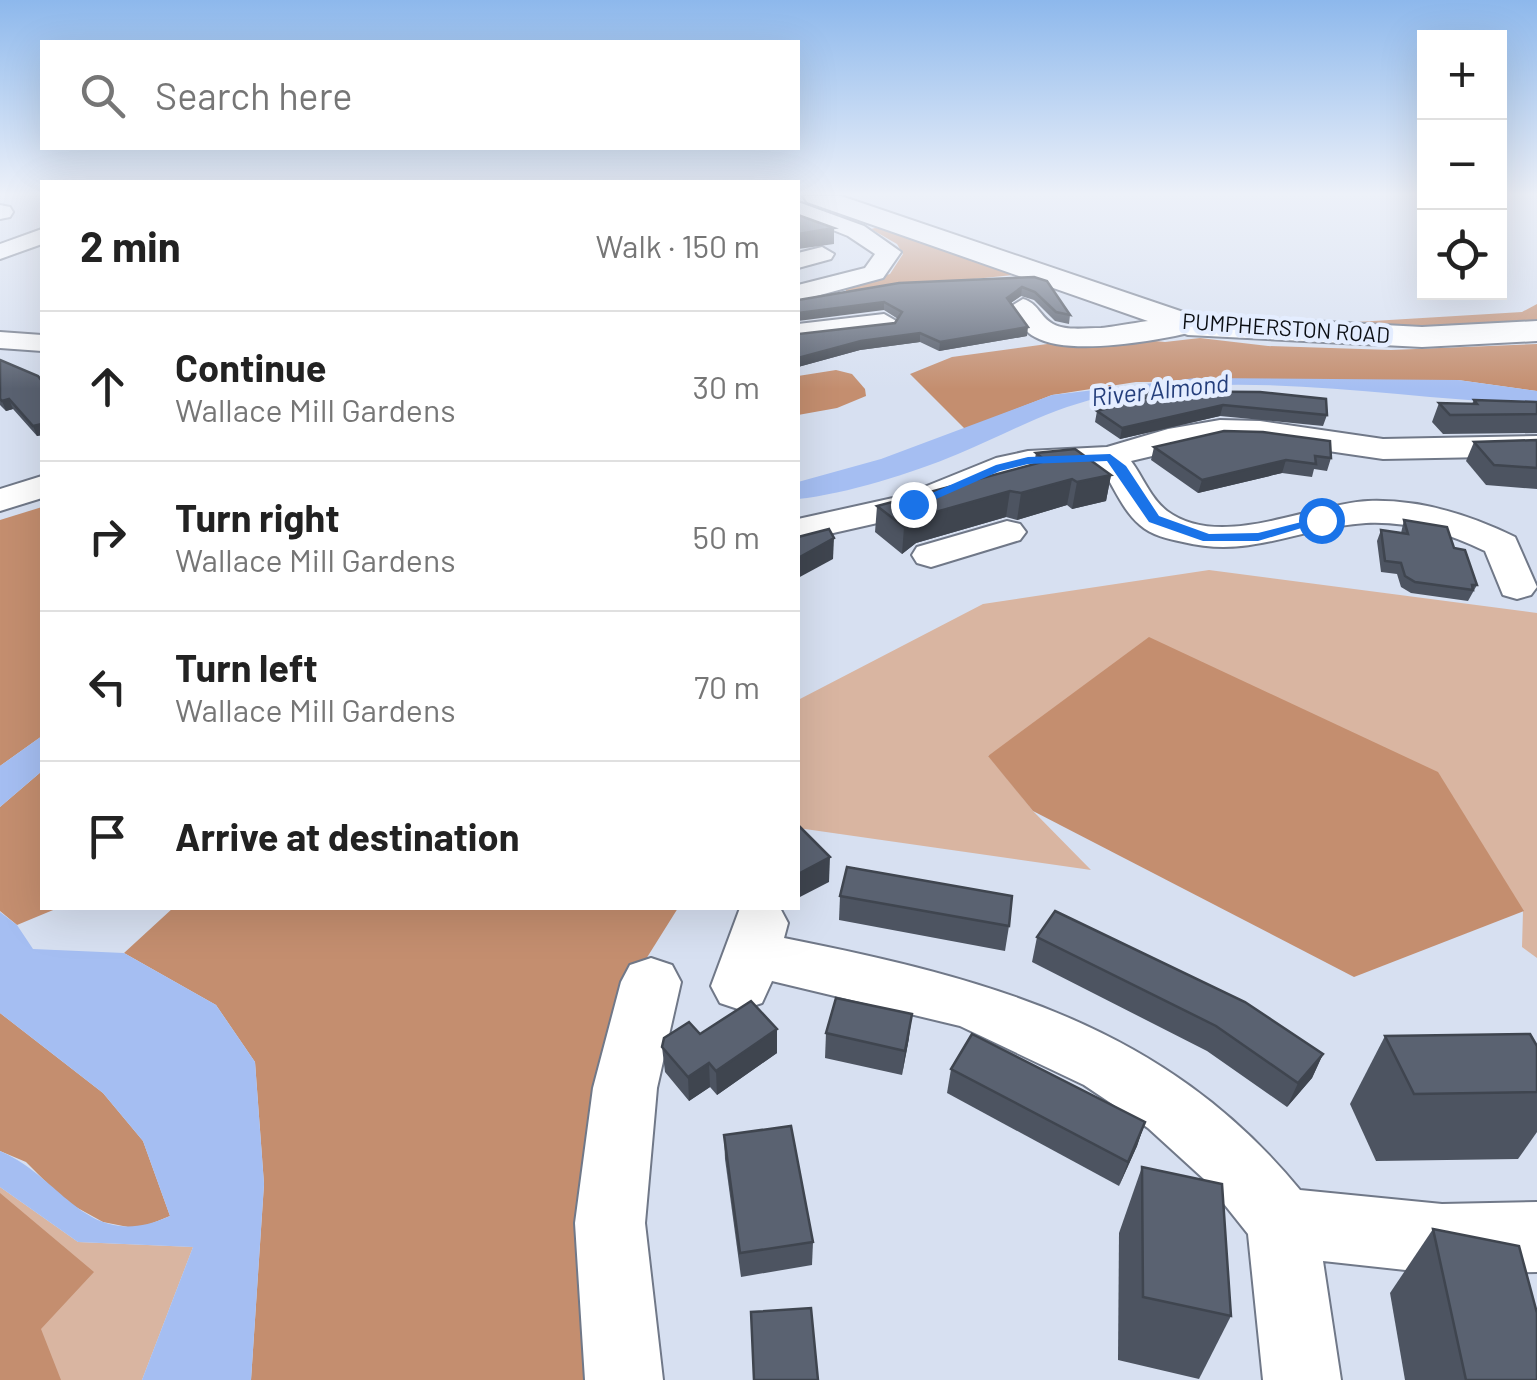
<!DOCTYPE html>
<html lang="en">
<head>
<meta charset="utf-8">
<style>
  :root { --surface:#fff; --page:#f6f6f6; --text:#222; --muted:#767676; --line:#e0e0e0 }
  body { margin:0; font-family:Barlow,sans-serif; background:var(--page); color:var(--text) }
  .controls { position:absolute; right:30px; top:30px; display:grid; overflow:hidden; border-radius:0px; box-shadow:0 10px 40px #0002 }
  .controls button { width:90px; height:90px; display:grid; place-items:center; padding:0; border:0; border-bottom:2px solid var(--line); background:var(--surface); color:var(--text); font:50px sans-serif }
  .stop { position:absolute; width:30px; height:30px; margin:-22px; border:8px solid #1a73e8; border-radius:50%; background:#fff }
  .stop.end { background:#1a73e8; border-color:#fff; box-shadow:0 2px 10px #0008 }
  .list { margin:0; padding:0; list-style:none }
  h2 { display:flex; justify-content:space-between; align-items:center; height:130px; margin:0; padding:0 40px; font-size:42px }
  h2 small { font-size:32px; font-weight:400; color:var(--muted) }
  .list li { display:grid; grid-template-columns:65px 1fr auto; gap:30px; align-items:center; box-sizing:border-box; height:150px; padding:0 40px; border-top:2px solid var(--line) }
  .list b { display:block; font-size:38px; white-space:nowrap }
  .list p { margin:0; font-size:32px; white-space:nowrap; color:var(--muted) }
  .list em { font-size:32px; font-style:normal; color:var(--muted) }
  .icon { flex:none; width:55px; height:55px; fill:none; stroke:currentColor; stroke-width:2; stroke-linecap:round; stroke-linejoin:round }
  .map { position:relative; flex:none; width:1537px; height:1380px; overflow:hidden }
  .search { position:absolute; background:var(--surface); box-shadow:0 10px 40px #0002; left:40px; top:40px; width:760px; height:110px; display:flex; align-items:center; gap:25px; box-sizing:border-box; padding:0 35px; border-radius:0px; color:var(--muted); font-size:38px }
  .panel { position:absolute; background:var(--surface); box-shadow:0 10px 40px #0002; left:40px; top:180px; width:760px; height:730px; border-radius:0px }
  .map>svg:first-child { display:block }
  .green { fill:#d9b5a1 }
  .forest { fill:#c48e6f }
  .water { fill:#a5bef2 }
  .lines { fill:none; stroke-linecap:round; stroke-linejoin:round }
  .minor-casing { stroke:#707888; stroke-width:4 }
  .major-casing { stroke:#707888; stroke-width:4 }
  .minor { fill:#fff; fill-rule:evenodd }
  .major { fill:#fff; fill-rule:evenodd }
  .wall { fill:#4d5461 }
  .shaded-wall { fill:#3f454f }
  .building { fill:#5a6271; stroke:#3f454f; stroke-width:2.5 }
  .route { fill:#1a73e8 }
  .labels { text-anchor:middle; stroke-width:9; stroke-linejoin:round; paint-order:stroke }
  .far-street-label { font-size:22px; fill:#0c0f14; stroke:#e4edff }
  .far-water-label { font-size:25px; font-style:italic; fill:#243e7b; stroke:#e4edff }
</style>
</head>
<body>
<div class="map">
<svg width="1537" height="1380" viewBox="0 0 1537 1380">
  <rect width="100%" height="100%" fill="#d7e0f1"/>
  <g class="green">
    <path d="M1209,570L1537,613V958L1522,947L1523,911L988,755L1033,811L1091,870L798,828V700L983,604Z"/>
    <path d="M0,1187L78,1242L193,1247L142,1380H0Z"/>
  </g>
  <g class="forest">
    <path d="M887,225L1022,274L846,292V286L890,274L903,254L897,244L871,229Z"/>
    <path d="M1537,304V327L1389,333L1323,324L1522,312Z"/>
    <path d="M1106,336L1165,342L1200,338L1268,346L1391,350L1537,344V391L1458,380L1136,382L1052,395L965,429L910,374L952,357Z"/>
    <path d="M836,370L852,374L865,389L866,396L837,408L798,415V376Z"/>
    <path d="M42,507V736L0,766V520Z"/>
    <path d="M1149,637L1438,772L1524,911L1354,977L1033,811L988,756Z"/>
    <path d="M42,771V908H58L17,925L0,911V807Z"/>
    <path d="M173,908H678L631,983L603,1380H251L264,1184L255,1062L216,1005L124,953Z"/>
    <path d="M0,1013L103,1093L143,1141L170,1216L138,1229L103,1222L65,1201L26,1162L0,1151Z"/>
    <path d="M0,1193L94,1272L41,1329L61,1380H0Z"/>
  </g>
  <g class="water">
    <path d="M1196,378L1458,380L1537,391V404C1391,399 1244,367 1099,398C1049,409 1004,435 958,454C913,473 846,494 798,499V482L881,459L1052,395Z"/>
    <path d="M42,736V771L0,807V766Z"/>
    <path d="M0,912L17,925L33,949L124,953L216,1005L255,1062L264,1184L251,1380H142L193,1247L78,1242L0,1187V1151C64,1178 87,1254 170,1216L143,1141L103,1093L0,1013Z"/>
  </g>
  <g class="lines">
    <g class="minor-casing">
      <g id="minor">
        <path d="M798,202L864,226L901,252L883,278L798,301V285L865,268L875,254L848,236L798,216Z"/>
        <path d="M0,205L10,207L13,212L10,217L0,219Z"/>
        <path d="M42,229V244L0,259V244Z"/>
        <path d="M822,247L834,254L831,259L798,268V253Z"/>
        <path d="M1023,299C1038,303 1040,317 1053,324C1065,331 1086,328 1101,328C1123,326 1189,310 1202,325L1198,331C1159,340 1070,357 1035,337C1023,331 1017,317 1010,307Z"/>
        <path d="M884,314L898,322L894,328L798,340V324Z"/>
        <path d="M0,332L42,335V351L0,348Z"/>
        <path d="M1220,420L1260,421L1383,439L1537,436V456L1383,459L1260,441L1220,440L1131,461C1143,477 1151,499 1167,511C1221,551 1309,504 1368,501C1419,499 1470,515 1515,537L1537,587L1531,595L1517,599L1503,595L1485,551C1448,533 1408,521 1366,523C1299,527 1252,559 1183,542C1168,539 1151,535 1140,525C1122,510 1114,486 1101,468L1007,476L926,512L798,541V519L902,496L996,458L1028,451L1107,447L1168,429Z"/>
        <path d="M42,476V498L0,511V489Z"/>
        <path d="M1007,521L1020,524L1026,532L1020,540L931,567L917,563L912,555L917,547Z"/>
        <path d="M740,908H780L788,923L784,938C985,978 1164,1024 1300,1190L1442,1204L1537,1202V1272L1442,1274L1323,1261L1341,1380H1263L1248,1234L1205,1180L1148,1128L1084,1085L960,1026L772,981L762,1003L741,1010L720,1003L711,986Z"/>
        <path d="M651,958L672,965L681,982L657,1088L645,1223L663,1380H585L575,1223L593,1088L621,982L630,965Z"/>
      </g>
    </g>
    <g class="major-casing">
      <path id="major" d="M803,196H841L1192,315L1422,327L1537,321V341L1422,347L1188,335L807,202Z"/>
    </g>
    <use href="#minor" class="minor"/>
    <use href="#major" class="major"/>
  </g>
  <g class="wall">
    <path d="M1034,277L1070,315L1069,324L1055,321L1034,300L1021,296L1011,303L1027,336L939,351L920,342L860,350L798,367V334L895,323L898,319L884,310L798,300Z"/>
    <path d="M0,360L42,381V435L37,436L13,409L6,411L0,405Z"/>
    <path d="M1131,391L1327,415L1323,426L1220,416L1120,439L1095,422L1097,411L1129,402Z"/>
    <path d="M1474,400L1537,402V433L1443,434L1432,422L1439,403L1472,404Z"/>
    <path d="M1224,431L1331,458L1327,471L1314,469L1312,477L1282,473L1198,493L1151,460L1154,447Z"/>
    <path d="M1537,440V489L1486,485L1466,461L1474,442Z"/>
    <path d="M1036,453L1111,475L1106,501L1072,509L1067,505L1017,520L1006,517L916,543L902,554L875,532L877,506L1034,464Z"/>
    <path d="M1404,520L1454,548L1477,585L1468,601L1411,593L1401,587L1397,574L1381,572L1377,541L1381,530L1401,533Z"/>
    <path d="M840,896L1009,926L1005,951L839,920Z"/>
    <path d="M1037,937L1323,1054L1312,1078L1287,1107L1207,1051L1032,962Z"/>
    <path d="M826,1033L909,1038L902,1075L825,1058Z"/>
    <path d="M700,1034L777,1053L717,1095L710,1087L689,1101L665,1072L662,1047Z"/>
    <path d="M1385,1036L1537,1046V1132L1518,1159L1376,1161L1350,1104Z"/>
    <path d="M951,1069L1145,1122L1137,1146L1119,1186L947,1093Z"/>
    <path d="M724,1135L813,1242L812,1265L741,1277L725,1159Z"/>
    <path d="M1142,1167L1231,1316L1199,1379L1118,1360L1119,1233Z"/>
    <path d="M1433,1229L1537,1380H1405L1390,1293Z"/>
  </g>
  <g class="shaded-wall">
    <path d="M834,228V244L798,249V234Z"/>
    <path d="M1022,287L1021,296L1006,306L1007,298Z"/>
    <path d="M884,302V310L798,321V313Z"/>
    <path d="M1028,327L1027,336L939,351L940,342Z"/>
    <path d="M920,333V342L860,350L798,367V358L861,341Z"/>
    <path d="M9,399L13,409L6,411L2,401Z"/>
    <path d="M1223,405L1220,416L1120,439L1122,428Z"/>
    <path d="M42,424V435L37,436L33,426Z"/>
    <path d="M1286,460L1282,473L1198,493L1202,480Z"/>
    <path d="M1111,475L1106,501L1072,509L1077,482Z"/>
    <path d="M1072,479L1067,505L1017,520L1021,493Z"/>
    <path d="M1010,491L1006,517L916,543L902,554L904,527L918,517Z"/>
    <path d="M834,538L833,559L798,578V558Z"/>
    <path d="M830,857L829,882L798,898V874Z"/>
    <path d="M912,1014L909,1038L902,1075L905,1051Z"/>
    <path d="M777,1029V1053L717,1095L716,1071Z"/>
    <path d="M1323,1054L1312,1078L1287,1107L1298,1083Z"/>
    <path d="M709,1063L710,1087L689,1101L688,1077Z"/>
    <path d="M1145,1122L1137,1146L1119,1186L1128,1162Z"/>
  </g>
  <g class="building">
    <path d="M798,215L834,228L798,234Z"/>
    <path d="M1034,277L1047,281L1070,315L1056,312L1035,292L1022,287L1007,298L1028,327L940,342L920,333L861,341L798,358V334L895,323L902,312L884,302L798,313V300L899,283Z"/>
    <path d="M0,360L38,376L42,381V424L33,426L9,399L2,401L0,399Z"/>
    <path d="M1131,391L1260,392L1326,399L1327,415L1223,405L1122,428L1097,411L1144,398Z"/>
    <path d="M1474,400L1537,402V414L1450,415L1439,403L1477,404Z"/>
    <path d="M1224,431L1263,432L1330,441L1331,458L1315,456L1316,464L1286,460L1202,480L1154,447Z"/>
    <path d="M1537,440V468L1494,465L1474,442Z"/>
    <path d="M1075,449L1111,475L1077,482L1072,479L1021,493L1010,491L918,517L904,527L877,506L1046,461L1036,453Z"/>
    <path d="M1404,520L1447,527L1454,548L1465,550L1477,585H1472L1473,590L1415,582L1405,576L1401,563L1385,561L1381,530L1408,534Z"/>
    <path d="M829,529L834,538L798,558V537Z"/>
    <path d="M798,825L830,857L798,874Z"/>
    <path d="M847,867L1012,896L1009,926L840,896Z"/>
    <path d="M1055,911L1245,1002L1323,1054L1298,1083L1216,1026L1037,937Z"/>
    <path d="M836,998L912,1014L905,1051L826,1033Z"/>
    <path d="M751,1001L777,1029L716,1071L709,1063L688,1077L662,1047L664,1038L689,1022L700,1034Z"/>
    <path d="M972,1034L1145,1122L1128,1162L951,1069Z"/>
    <path d="M1530,1034L1537,1046V1092L1414,1094L1385,1036Z"/>
    <path d="M791,1126L813,1242L740,1253L724,1135Z"/>
    <path d="M1142,1167L1222,1184L1231,1316L1143,1297Z"/>
    <path d="M1433,1229L1519,1246L1537,1313V1380H1466Z"/>
    <path d="M811,1308L818,1380H754L751,1312Z"/>
  </g>
  <linearGradient id="sky" x2="0" y2="1"><stop stop-color="#8db8ec"/><stop offset="0.5" stop-color="#edf1f9"/><stop offset="1" stop-color="#edf1f9" stop-opacity="0"/></linearGradient>
  <rect width="1537" height="389" fill="url(#sky)"/>
  <path class="route" d="M1110,454L1126,466L1159,516L1209,534L1258,533L1321,517L1328,520L1258,541H1203L1149,522L1107,461L1028,464L1000,471L918,507L907,504L996,465L1028,457Z"/>
  <g class="labels">
    <g class="far-street-label">
      <text transform="translate(1286 328) rotate(4)" y="8">PUMPHERSTON ROAD</text>
    </g>
    <g class="far-water-label">
      <text transform="translate(1160 390) rotate(-6)" y="9">River Almond</text>
    </g>
  </g>
</svg>
<div class="controls">
<button>+</button>
<button>−</button>
<button><svg class="icon" aria-label="locate" viewBox="0 0 24 24"><circle cx="12" cy="12" r="6"/><path d="M12 2v4M12 18v4M2 12h4M18 12h4"/></svg></button>
</div>
<div class="stop" style="left:1321px;top:520px"></div>
<div class="stop end" style="left:913px;top:504px"></div>
<div class="search"><svg class="icon" aria-label="search" viewBox="0 0 24 24"><circle cx="10" cy="10" r="6"/><path d="M15 15l6 6"/></svg>Search here</div>
<section class="panel">
<h2>2 min<small>Walk · 150 m</small></h2>
<ul class="list">
<li><svg class="icon" aria-label="ahead" viewBox="0 0 24 24"><path d="M12 20V5M6 11l6-6 6 6"/></svg><div><b>Continue</b><p>Wallace Mill Gardens</p></div><em>30 m</em></li>
<li><svg class="icon" aria-label="right" viewBox="0 0 24 24"><path d="M7 20v-9h11M14 6l5 5-5 5"/></svg><div><b>Turn right</b><p>Wallace Mill Gardens</p></div><em>50 m</em></li>
<li><svg class="icon" aria-label="left" viewBox="0 0 24 24"><path d="M17 20v-9H6M10 6l-5 5 5 5"/></svg><div><b>Turn left</b><p>Wallace Mill Gardens</p></div><em>70 m</em></li>
<li><svg class="icon" aria-label="arrive" viewBox="0 0 24 24"><path d="M6 21V4h12l-3 4 3 4H6"/></svg><div><b>Arrive at destination</b></div></li>
</ul>
</section>
</div>
</body>
</html>
